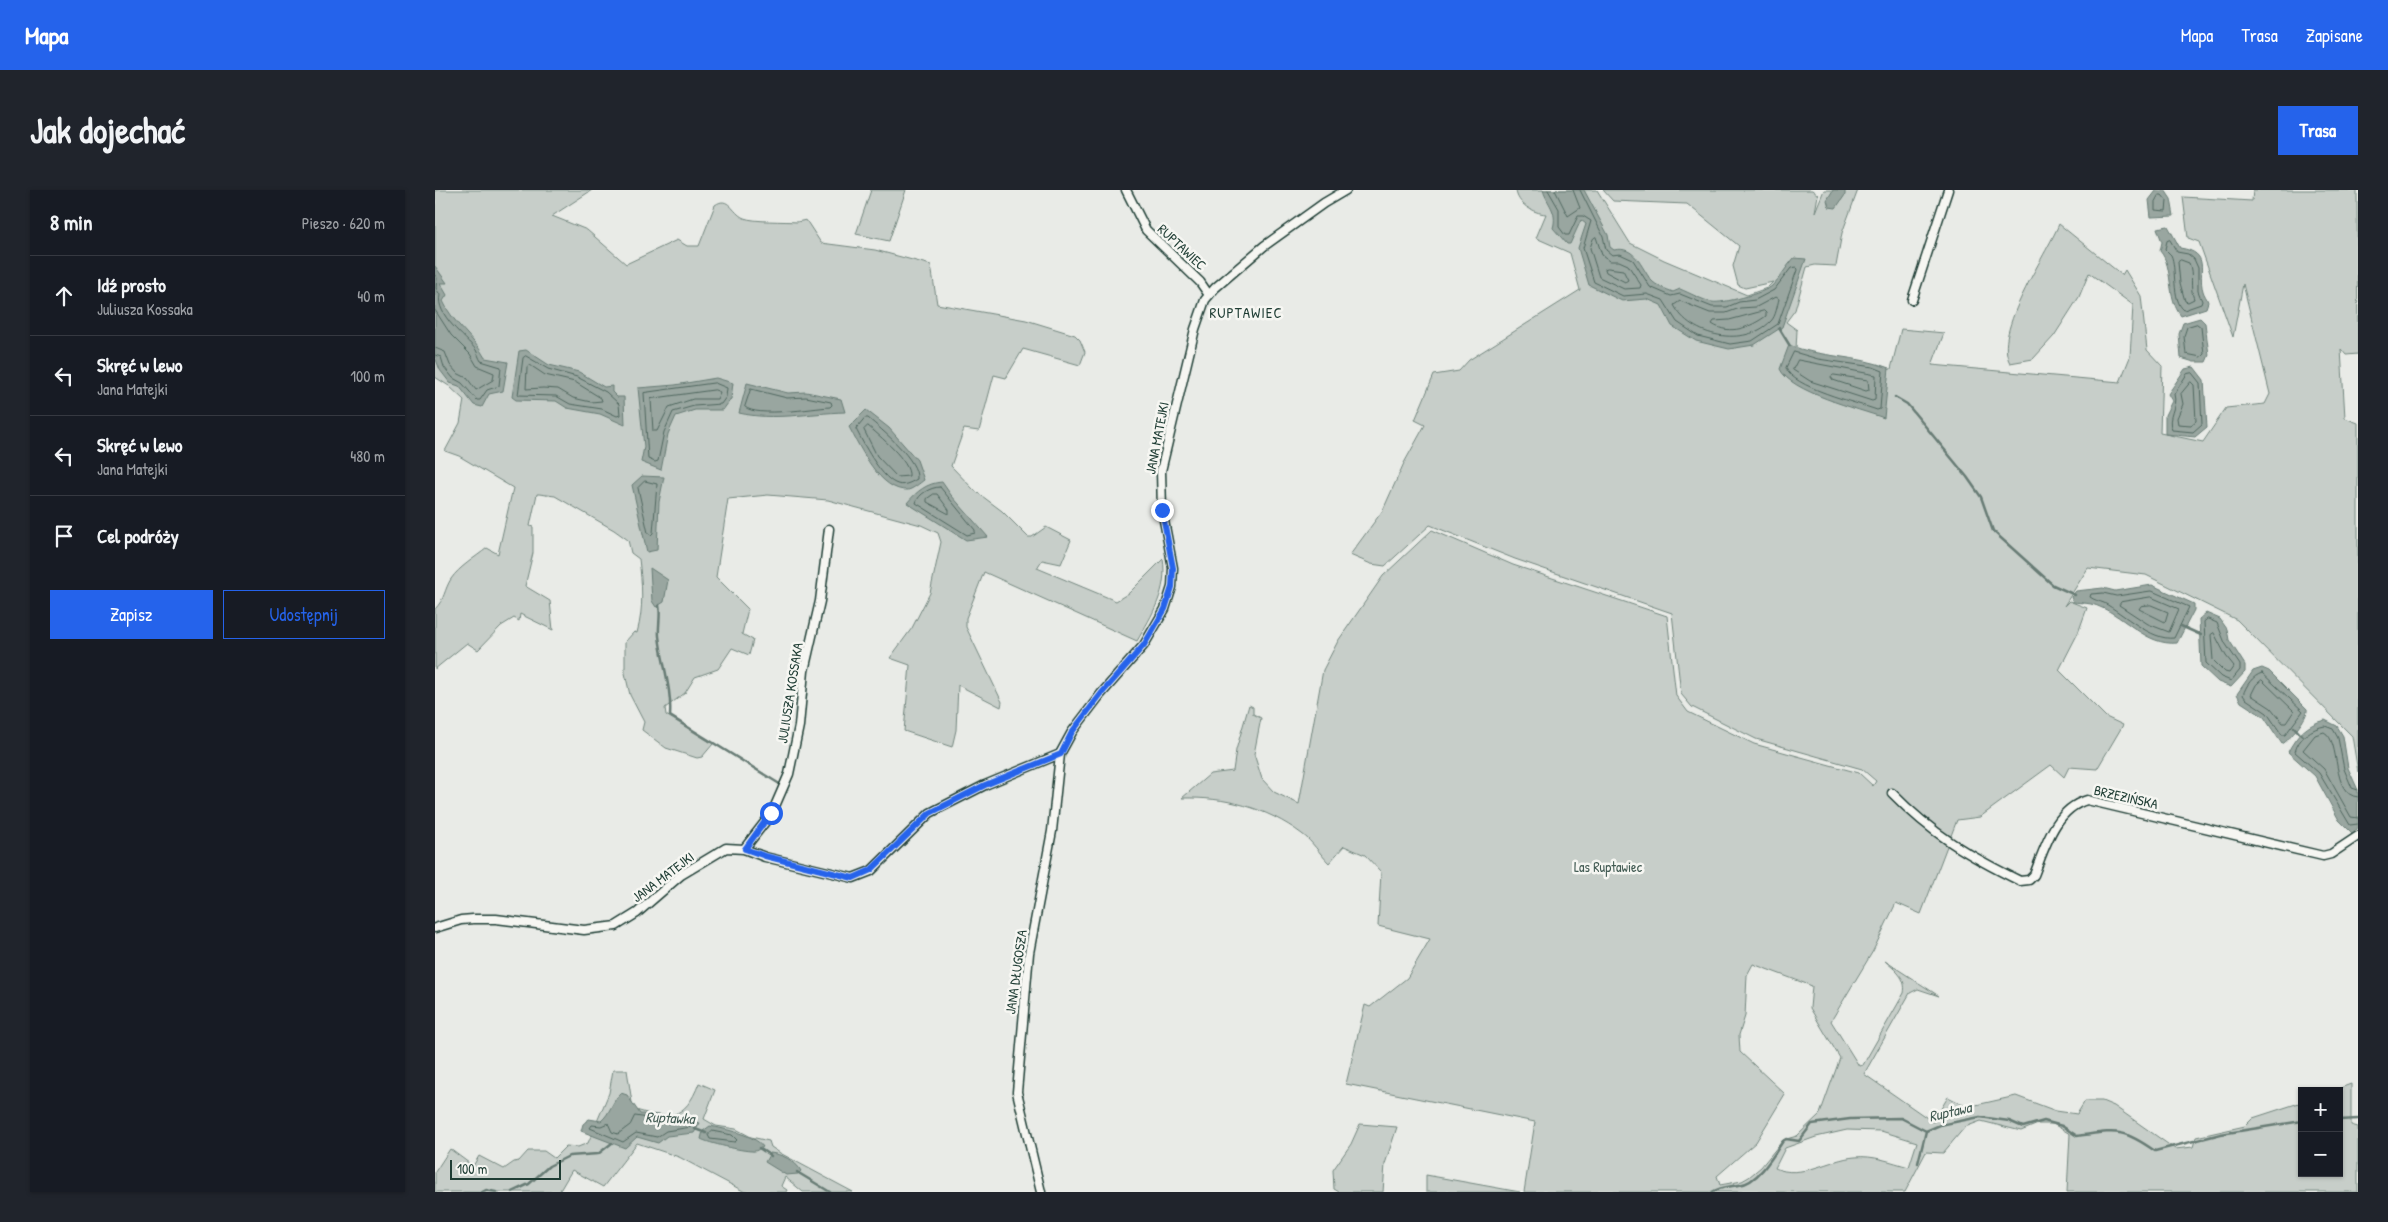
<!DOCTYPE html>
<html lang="pl">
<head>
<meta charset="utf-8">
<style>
  :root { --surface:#171b24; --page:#20242c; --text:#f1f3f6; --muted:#9ea1a6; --line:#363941; --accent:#2563eb }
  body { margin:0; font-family:"Patrick Hand",sans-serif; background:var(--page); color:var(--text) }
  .controls { position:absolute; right:15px; bottom:15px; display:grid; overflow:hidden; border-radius:0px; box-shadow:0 1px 4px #0004 }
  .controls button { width:45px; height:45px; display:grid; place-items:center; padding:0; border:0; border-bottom:1px solid var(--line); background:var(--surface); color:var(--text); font:25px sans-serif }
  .scale { position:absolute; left:15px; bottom:12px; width:111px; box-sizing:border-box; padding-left:5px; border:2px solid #1f3d34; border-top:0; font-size:14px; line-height:18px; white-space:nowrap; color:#1f3d34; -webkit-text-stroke:4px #f6f6f2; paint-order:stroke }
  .stop { position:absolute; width:15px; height:15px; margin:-11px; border:4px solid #2563eb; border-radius:50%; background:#fff }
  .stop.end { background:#2563eb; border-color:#fff; box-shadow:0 1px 5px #0008 }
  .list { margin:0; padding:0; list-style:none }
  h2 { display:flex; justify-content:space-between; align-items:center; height:65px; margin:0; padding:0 20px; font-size:21px }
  h2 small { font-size:16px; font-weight:400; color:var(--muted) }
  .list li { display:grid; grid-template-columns:32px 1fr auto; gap:15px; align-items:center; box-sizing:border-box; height:80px; padding:0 20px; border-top:1px solid var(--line) }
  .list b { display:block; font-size:19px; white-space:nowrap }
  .list p { margin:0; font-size:16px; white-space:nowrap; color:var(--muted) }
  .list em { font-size:16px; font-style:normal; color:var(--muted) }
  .actions { display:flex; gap:10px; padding:15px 20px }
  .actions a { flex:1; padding:11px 0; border:1px solid var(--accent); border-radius:0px; text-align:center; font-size:18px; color:var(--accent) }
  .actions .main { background:var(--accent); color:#fff }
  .icon { flex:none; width:28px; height:28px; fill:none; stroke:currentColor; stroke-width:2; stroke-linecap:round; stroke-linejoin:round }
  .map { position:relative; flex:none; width:1923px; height:1002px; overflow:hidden; border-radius:0px }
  header { display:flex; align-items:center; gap:30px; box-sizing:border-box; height:70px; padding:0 25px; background:var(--accent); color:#fff }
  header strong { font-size:24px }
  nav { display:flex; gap:28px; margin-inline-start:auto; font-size:18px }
  .intro { display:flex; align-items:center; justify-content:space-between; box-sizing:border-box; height:120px; padding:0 30px }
  h1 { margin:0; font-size:35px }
  .button { padding:12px 22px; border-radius:0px; background:var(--accent); color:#fff; font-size:18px; font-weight:700 }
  main { display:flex; gap:30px; padding:0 30px }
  aside { flex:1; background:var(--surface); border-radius:0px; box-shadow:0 1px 4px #0004 }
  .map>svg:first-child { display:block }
  .green { fill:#c7cec9; stroke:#73867e; fill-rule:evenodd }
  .water { fill:#99a6a0; stroke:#687c75 }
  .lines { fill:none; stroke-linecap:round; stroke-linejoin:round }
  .shore { stroke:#50675f; stroke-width:1 }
  .stream { stroke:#687c75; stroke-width:2.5 }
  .street-casing { stroke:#1f3d34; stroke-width:11 }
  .street { stroke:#f6f6f2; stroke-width:8 }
  .route { stroke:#2563eb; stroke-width:6 }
  .labels { text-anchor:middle; stroke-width:5; stroke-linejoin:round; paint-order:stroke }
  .street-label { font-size:14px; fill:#1f3d34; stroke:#f6f6f2 }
  .park-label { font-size:14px; fill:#415a52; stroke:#f6f6f2 }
  .neighbourhood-label { font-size:15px; letter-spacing:1px; fill:#1f3d34; stroke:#f6f6f2 }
  .water-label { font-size:15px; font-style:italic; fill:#445c54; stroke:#f6f6f2 }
</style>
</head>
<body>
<header>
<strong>Mapa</strong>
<nav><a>Mapa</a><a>Trasa</a><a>Zapisane</a></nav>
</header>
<div class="intro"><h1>Jak dojechać</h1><a class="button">Trasa</a></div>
<main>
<aside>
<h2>8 min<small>Pieszo · 620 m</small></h2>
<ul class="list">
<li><svg class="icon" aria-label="ahead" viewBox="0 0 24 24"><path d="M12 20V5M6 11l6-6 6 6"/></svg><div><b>Idź prosto</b><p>Juliusza Kossaka</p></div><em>40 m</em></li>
<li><svg class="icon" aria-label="left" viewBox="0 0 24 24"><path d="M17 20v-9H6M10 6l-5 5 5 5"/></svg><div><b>Skręć w lewo</b><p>Jana Matejki</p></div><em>100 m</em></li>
<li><svg class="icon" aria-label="left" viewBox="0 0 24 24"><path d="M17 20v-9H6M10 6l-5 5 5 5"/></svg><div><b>Skręć w lewo</b><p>Jana Matejki</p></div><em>480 m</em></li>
<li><svg class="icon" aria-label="arrive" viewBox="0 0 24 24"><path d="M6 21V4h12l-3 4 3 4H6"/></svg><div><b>Cel podróży</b></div></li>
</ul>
<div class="actions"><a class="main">Zapisz</a><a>Udostępnij</a></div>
</aside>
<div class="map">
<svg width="1923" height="1002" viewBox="0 0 1923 1002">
  <rect width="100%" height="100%" fill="#e9ebe7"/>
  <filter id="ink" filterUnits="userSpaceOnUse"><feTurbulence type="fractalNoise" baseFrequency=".02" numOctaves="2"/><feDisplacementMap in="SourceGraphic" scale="10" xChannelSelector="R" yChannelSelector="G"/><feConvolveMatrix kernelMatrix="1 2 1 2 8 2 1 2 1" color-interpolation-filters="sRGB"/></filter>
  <g filter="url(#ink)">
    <g class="green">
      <path d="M0,0H157L117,26L152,40L191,74L242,50L252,56H264L280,15C294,5 297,23 309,28C319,32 350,31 362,32L371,30L386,53L440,60L496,75L502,114L591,130L640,145L645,150L650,162L645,175L588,159L571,188L559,185L544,241L529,239L516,276L539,300L567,321L593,347H597L611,337L636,350L626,374L607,370L602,378L681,411L694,403L728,369C733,400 717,425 702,451L549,382L531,428V437L567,512L566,517L523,495L521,540L517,557L469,541L475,475L455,468L477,438L495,403L506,352L503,343L486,335L393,310L333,305L293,309L281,387L313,419L307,444L318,450L314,465L297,458L283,479L260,487L250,503L230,518L231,525L278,554L267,567L262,568L231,558L207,540L209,532L195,505L190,483V452L199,442L202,443C209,418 207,394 204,369L196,363L193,350L179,340L120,306L104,304H102L95,336L98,337V363L90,396L115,411L118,440L85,424L84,431L79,428L66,436L43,460L32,453L0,479V419C10,409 9,400 16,389C24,377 41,367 52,358L63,364L78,298L24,266L10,261L25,233L29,210L14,196L0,187Z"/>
      <path d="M436,0H471L454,51L421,44Z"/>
      <path d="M1081,0H1162L1195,53L1229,70L1312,105L1332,98L1338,92L1310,98L1303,95L1298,76L1304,56L1252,14L1178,11L1168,0H1377L1383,5L1380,22L1389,0H1423L1407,43L1401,76L1380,75L1372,77L1360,120L1351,132L1362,140L1361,159L1447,181L1456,179L1466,139L1509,143L1497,175L1685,192L1695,167L1698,115L1654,83L1644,107L1619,146L1598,169L1575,173C1557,142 1611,66 1624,34L1687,85L1690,80L1706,106L1712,160L1727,176L1725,243L1768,252L1791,218L1830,214L1835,204L1808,94L1798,147L1764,52L1753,48L1748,7L1817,11L1818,0H1922L1923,164L1911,165L1906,159L1910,228L1923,233V582L1917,546L1802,430L1711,385L1653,378L1629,416L1634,411L1652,418L1643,443L1624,480L1671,527L1688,535L1662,579L1634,577L1629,587L1616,575L1545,627L1522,630L1486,724L1461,713L1438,761L1396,831L1424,876L1428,875L1469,803C1472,788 1460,780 1450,771L1504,806L1483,799L1475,803L1429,884L1498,932L1513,907L1525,913L1541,915L1581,906L1621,921L1642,924L1650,911H1667L1679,916L1740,959L1758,957L1761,947L1810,936L1818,928L1867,912V983H1904V901H1897L1916,894V935L1923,937V1002H1632L1635,944L1618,934H1603L1586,941L1546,931L1530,937L1508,963L1491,962L1470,1002H1089L1100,932L911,894L930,815L935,817L972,788L995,749L943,736L946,682L930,665L909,656L894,673C885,664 877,651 867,644C831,617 790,607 747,608L775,584L798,581L801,560L814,515L818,517V524L826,528L819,564L827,589L839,602L864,614L888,480L903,451L948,386L997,340L1078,375L1232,426L1241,506L1253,522L1319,554L1424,583L1438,596L1441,591L1427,579L1321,549L1257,517L1246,504L1237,423L1080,369L995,335L950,376L936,374L915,365L948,320L969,273L990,235L980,230L999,185L1024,181L1034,170L1145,100L1135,63L1101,48L1111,24C1098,23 1082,14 1081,0ZM1318,774L1377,796L1375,818L1405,868L1385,924L1362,946L1348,950L1326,977L1314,987L1307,991L1285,995L1282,986L1321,952L1350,904L1305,862L1304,845L1310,826L1312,785ZM1412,940L1446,941L1482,952L1474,977C1456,972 1438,965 1420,967C1394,969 1366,990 1340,978L1350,958L1381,947Z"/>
      <path d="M178,880H192L198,919C232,930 250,931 264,893L280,900L269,929L281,936L301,939L316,947L334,951L336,957L345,963L418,1002H368L350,987L346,996L352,1000L351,1002H310L244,967L202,953L168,997L137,980L124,1002H0V982L15,959L38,976L44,966L69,979L79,972L84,971L93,961H109L119,968L131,956L143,957L153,953L174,903Z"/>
      <path d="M925,934L962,937L950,974L948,1002H904L899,999L898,980L916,954Z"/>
      <path d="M991,985L1085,1002H991Z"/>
    </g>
    <g class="water">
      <path d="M1108,0H1149L1173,45L1175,57L1179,60C1200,55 1206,77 1216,90C1221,96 1231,99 1238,102L1245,99C1255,103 1267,110 1277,112C1287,114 1329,103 1337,96C1345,88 1351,77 1359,68L1371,69L1347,137L1319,155L1294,159L1261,151L1237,136L1226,115L1212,109L1187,111L1154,95L1143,58L1151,34L1146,30L1135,54H1132L1118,38C1123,21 1112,14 1108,0Z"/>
      <path d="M1398,0H1410V5L1401,18L1394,17L1392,10Z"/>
      <path d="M1730,0L1736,9L1739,26L1716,27L1714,10L1721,1Z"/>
      <path d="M1733,36L1745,58C1777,63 1762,81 1768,101C1769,105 1772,108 1773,112L1771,118L1746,126C1731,107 1739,77 1725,61L1727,52L1722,38Z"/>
      <path d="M0,76L12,93H5L12,105L8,111C18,134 39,147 50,168L73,172L68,201L54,204L47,217L39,215L24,196L15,193L5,180L0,167Z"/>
      <path d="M1765,128L1770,133L1774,165L1771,172H1759L1746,168L1744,144L1748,133Z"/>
      <path d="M1354,155C1386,168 1422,165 1454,178L1449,228C1424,219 1355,202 1345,179Z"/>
      <path d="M91,160L114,175L144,182L169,197L177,196V202L182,207H189L190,235L165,224L132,218L121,211L81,210L77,207L84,161Z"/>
      <path d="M1759,177L1769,190L1772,237L1760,247L1730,244V225L1737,211L1733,204L1750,179Z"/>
      <path d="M281,188L298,193L296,209L288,220H260L241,226L233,244L226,280L206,272L209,257L203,198L240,195Z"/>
      <path d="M312,193L353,203L371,202L406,209L410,222C374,223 338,231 304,223Z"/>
      <path d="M431,220L454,238L482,270L489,290C485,293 478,299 473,300C445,302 425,257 414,237Z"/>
      <path d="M207,286L229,287L224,312L222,360L212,362L197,295Z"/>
      <path d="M507,292L516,305L553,347L531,350L472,313C482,301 492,293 507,292Z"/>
      <path d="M215,378L233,390L229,412L221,417L217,411Z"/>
      <path d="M1717,395L1759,414V420L1742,453C1711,456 1691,427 1665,417C1657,413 1647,413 1638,412L1636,407L1641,401L1668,398L1680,401Z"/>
      <path d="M1771,423L1785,429L1792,439L1794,450L1810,475V482L1796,497L1783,492L1766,476L1764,429Z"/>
      <path d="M1827,478L1834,481L1872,519C1874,526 1854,551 1847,554L1829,527L1806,512L1802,504L1818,481Z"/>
      <path d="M1890,530L1902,536L1908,546L1913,578L1923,600V638L1917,643L1904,630L1880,586L1853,562C1861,546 1872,534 1890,530Z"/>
      <path d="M186,903L192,905L205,924L238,926L265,933L259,943L232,946L223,953L202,947L190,958L146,941L148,934L154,929L166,931C175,924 177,911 186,903Z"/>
      <path d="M275,936C289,939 321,945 328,957C324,959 320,962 317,961C307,961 273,953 266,949L268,941Z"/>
      <path d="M335,963C346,964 360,970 366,981L363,984L351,985L330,972Z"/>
    </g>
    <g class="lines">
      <g class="shore">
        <path d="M1113,0L1124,19V37L1130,45H1134L1143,26H1148L1156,31L1148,58L1159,92L1188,106L1212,104L1228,110L1242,132L1263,146L1295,154L1317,151L1343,134L1362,80L1361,77L1356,78L1339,100L1320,110L1304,112L1292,117H1277L1245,104L1236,106L1215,97L1198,70L1185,64L1177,65L1171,60L1168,46L1145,0"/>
        <path d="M1120,0L1133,26L1145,18L1138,0"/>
        <path d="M1724,5H1727L1732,11L1731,21L1720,20V12Z"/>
        <path d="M1161,47L1167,65L1175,71H1184L1193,75L1206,95L1205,98L1189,99L1164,87L1155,58L1158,49Z"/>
        <path d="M1735,50L1742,62L1753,64L1759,69L1763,78V101L1767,111L1766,114L1749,120C1736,110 1742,77 1736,65C1734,63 1732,61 1730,59L1732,51Z"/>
        <path d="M1746,70L1754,73C1759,84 1754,97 1759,109L1753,112L1750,111L1745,93L1743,72Z"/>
        <path d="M1173,78L1188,80L1193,90L1190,92L1171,82L1170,79Z"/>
        <path d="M0,85L2,88L1,98L5,105C0,125 31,147 41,160C43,164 44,168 46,171L66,177L64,196L52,200L45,210H42L27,193L18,188L9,177L6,167L0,165"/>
        <path d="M1341,107L1344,109C1342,116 1341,126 1336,131C1310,158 1255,147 1239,115L1245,111L1275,123H1291L1305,118L1321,117Z"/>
        <path d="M0,120L16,145L35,164L42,176L59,183L58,190L41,200L32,188L22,183L15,175L10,162L0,158"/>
        <path d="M1329,121L1331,123V126C1316,137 1295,146 1277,134L1279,131L1294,130Z"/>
        <path d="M1762,134L1766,137L1769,164L1766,167L1751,164L1749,146L1752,137Z"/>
        <path d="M1359,162L1383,169L1438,177L1448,181L1445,219L1442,220C1423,213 1356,197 1351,178Z"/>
        <path d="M91,166L113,179L142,187L171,202L184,214L185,225L182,226L167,219L135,214L121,206L83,205L88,168Z"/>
        <path d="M1363,170L1441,185L1440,210L1437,211L1375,191L1358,180Z"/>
        <path d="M95,175L110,185L140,192L166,208L167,211L156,212L138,208L123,199L108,198L91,199L92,177Z"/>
        <path d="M1757,183L1765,193L1767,234L1758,242L1737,240C1731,227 1743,218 1739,204L1752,184Z"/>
        <path d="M1399,185L1433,190L1434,200L1431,201L1398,190L1396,187Z"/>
        <path d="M1756,192L1759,195L1761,231L1756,235L1743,234L1742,228L1748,214L1746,204Z"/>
        <path d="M280,193L292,198L291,207L286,214L259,216L238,222L229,242L223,271L220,272L213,269L209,203Z"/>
        <path d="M316,199L352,208L371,207L396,212L397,215L395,217C378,218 322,228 310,217Z"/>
        <path d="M280,200L285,202L282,209H258L234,217L222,241H218L216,209Z"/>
        <path d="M430,228H433C447,240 484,270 482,289C475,293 468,297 460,293C445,286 428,253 421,239Z"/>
        <path d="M433,236C444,245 476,272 474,286L462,287L442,266L429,240Z"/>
        <path d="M210,291L222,294L218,343L216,345L213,343L203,298Z"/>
        <path d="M505,297L540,340V343L532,345L481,313C483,304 496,297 505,297Z"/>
        <path d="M499,304H502L514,320V324L492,312V309Z"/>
        <path d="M1717,401L1754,417L1739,448C1716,451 1688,423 1669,413C1664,411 1659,410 1655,407L1656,404L1668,403L1681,406Z"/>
        <path d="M1716,407L1744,419L1734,442L1713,434L1684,415L1686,412Z"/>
        <path d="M1716,415L1733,422L1730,432L1704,419L1706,416Z"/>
        <path d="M1773,429L1782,433L1790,453L1805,475V480L1796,491L1786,487L1771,473L1769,432Z"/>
        <path d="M1779,443L1791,466L1799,476L1794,483L1790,482L1778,470L1776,445Z"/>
        <path d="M1827,483L1868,521L1850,545H1847L1832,523L1811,509L1808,505C1811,496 1817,486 1827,483Z"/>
        <path d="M1827,490L1859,521L1851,533H1848L1836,518L1816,505L1821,495Z"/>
        <path d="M1923,600L1917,598L1909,579L1903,548L1898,539L1890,536C1877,538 1863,548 1860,562L1884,583L1915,635L1923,634"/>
        <path d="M1923,607C1895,605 1907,551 1889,542L1880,545L1868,560L1889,579L1916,627L1923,628"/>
        <path d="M200,926L254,934L256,937L231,941L222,947L201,943L188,952L155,938L157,935L166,936L173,933L177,942L183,944L195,935Z"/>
        <path d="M277,941L297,945L302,950L300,952L275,949L273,945Z"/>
      </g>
      <g class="stream">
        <path d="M1344,138L1355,156"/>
        <path d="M1460,207L1472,214L1532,287L1546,307L1558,341L1618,395L1640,405"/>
        <path d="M224,415C226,426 223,436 224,446C227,473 237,498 235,526L343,593"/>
        <path d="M1746,436L1766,445"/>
        <path d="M1859,537L1867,546"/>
        <path d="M1904,930L1923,929"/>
        <path d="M260,939L271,943"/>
        <path d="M324,958L336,966"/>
        <path d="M1483,973L1491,941"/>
        <path d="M362,982L395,1002"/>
        <path d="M47,1002L51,1000L61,1002"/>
        <path d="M77,1002L94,994L114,976L134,966L163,964L177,953"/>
        <path d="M1277,1002C1287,996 1293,997 1304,995C1323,993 1339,965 1348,951L1351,949L1364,951L1377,934L1415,929L1466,928L1491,941L1505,935L1545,927L1574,931L1588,937L1609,931L1627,936L1642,946C1681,941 1686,937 1720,961L1786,944L1867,931"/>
      </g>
      <g class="street-casing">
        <g id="street">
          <path d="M691,0L711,40L765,92L774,105"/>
          <path d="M1477,110L1513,0"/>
          <path d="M1457,603C1497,644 1534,666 1585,691L1594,690L1599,685C1610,657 1620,619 1652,610L1888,666L1896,664L1923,646"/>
          <path d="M309,659L337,623L354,584L364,536L369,481L385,411L394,339"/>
          <path d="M0,738L26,730L38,729H61L149,740L181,736L202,723L246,685L291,658L309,659L330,667L418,688L436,681L495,623L550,595L625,564L637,542L666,504L709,455L730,419L737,397L738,378L727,320L726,281L760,139L770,110L780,98L829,56L889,13L911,0"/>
          <path d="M606,1002L582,902L594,763L617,641L625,564"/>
        </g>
      </g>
      <use href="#street" class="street"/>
    </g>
  </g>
  <g class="lines" filter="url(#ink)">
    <path class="route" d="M336,623L310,659L330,666L418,688L436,680L495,623L550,595L626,564L637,542L666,504L709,455L730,419L737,397L738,378L727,320"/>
  </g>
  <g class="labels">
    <g class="street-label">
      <text transform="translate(747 57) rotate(43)" y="5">RUPTAWIEC</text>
      <text transform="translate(722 248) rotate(-79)" y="5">JANA MATEJKI</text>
      <text transform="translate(355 503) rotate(-81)" y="5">JULIUSZA KOSSAKA</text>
      <text transform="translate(1691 607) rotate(13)" y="5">BRZEZIŃSKA</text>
      <text transform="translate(228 687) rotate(-37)" y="5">JANA MATEJKI</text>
      <text transform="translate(581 782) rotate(-82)" y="5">JANA DŁUGOSZA</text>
    </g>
    <g class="park-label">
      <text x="1173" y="682">Las Ruptawiec</text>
    </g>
    <g class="neighbourhood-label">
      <text x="811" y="128">RUPTAWIEC</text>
    </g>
    <g class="water-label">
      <text transform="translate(1515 922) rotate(-13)" y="5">Ruptawa</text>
      <text transform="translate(235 928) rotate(2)" y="5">Ruptawka</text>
    </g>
  </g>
</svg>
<div class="controls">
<button>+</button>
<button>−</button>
</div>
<div class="scale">100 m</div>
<div class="stop" style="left:336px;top:623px"></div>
<div class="stop end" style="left:727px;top:320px"></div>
</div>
</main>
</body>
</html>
